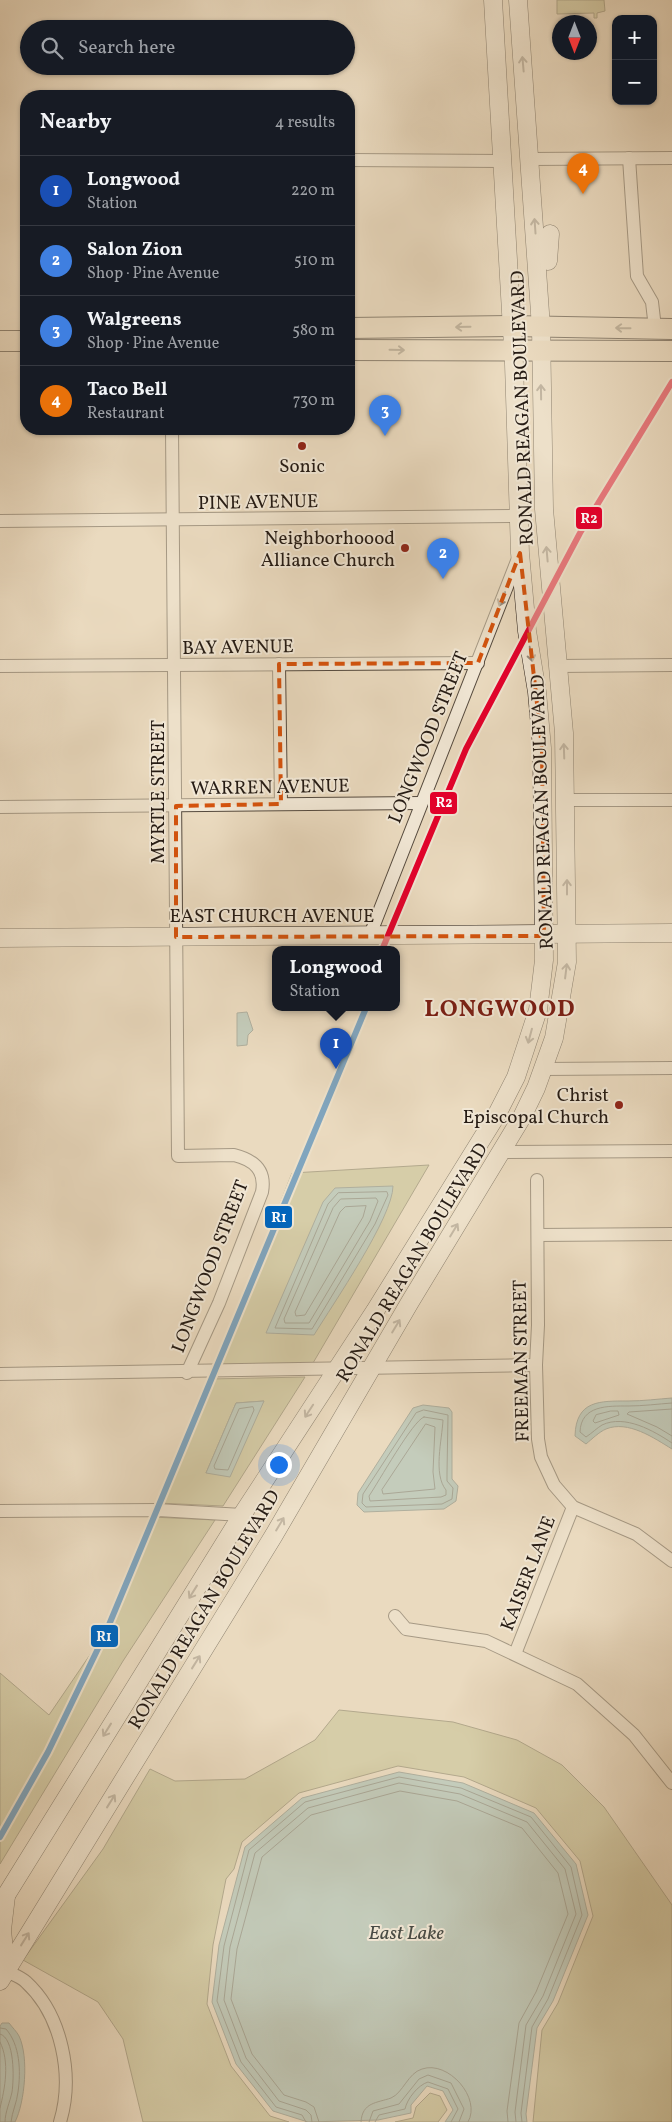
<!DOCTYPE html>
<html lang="en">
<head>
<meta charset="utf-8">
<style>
  :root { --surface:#171b24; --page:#20242c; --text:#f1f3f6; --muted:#9ea1a6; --line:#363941; --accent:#d93025 }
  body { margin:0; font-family:Vollkorn,serif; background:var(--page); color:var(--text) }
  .controls { position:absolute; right:15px; top:15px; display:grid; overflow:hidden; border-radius:10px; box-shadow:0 1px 4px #0004 }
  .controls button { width:45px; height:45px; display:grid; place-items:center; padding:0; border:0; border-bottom:1px solid var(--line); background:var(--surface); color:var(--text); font:25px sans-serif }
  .compass { position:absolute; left:552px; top:15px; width:45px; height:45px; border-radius:50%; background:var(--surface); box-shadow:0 1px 4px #0004; rotate:180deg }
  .you { position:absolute; left:278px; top:1464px; width:18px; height:18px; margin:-12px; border:4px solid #fff; border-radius:50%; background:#1a73e8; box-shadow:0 0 0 8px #1a73e833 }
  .badge { display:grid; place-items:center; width:32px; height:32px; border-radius:50%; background:var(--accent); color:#fff; font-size:16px; font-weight:700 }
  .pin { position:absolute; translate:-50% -41px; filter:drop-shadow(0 1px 2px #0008) }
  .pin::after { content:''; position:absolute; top:26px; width:18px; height:15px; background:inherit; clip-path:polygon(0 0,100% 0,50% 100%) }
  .popup { position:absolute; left:272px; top:946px; width:128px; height:65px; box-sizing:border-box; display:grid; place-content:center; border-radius:10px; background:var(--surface); filter:drop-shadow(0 1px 4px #0005); font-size:16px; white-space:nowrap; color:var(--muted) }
  .popup b { font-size:19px; color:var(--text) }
  .popup::after { content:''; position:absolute; left:50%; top:100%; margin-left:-10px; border:10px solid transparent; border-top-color:var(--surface) }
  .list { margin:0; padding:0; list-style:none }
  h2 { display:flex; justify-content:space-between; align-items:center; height:65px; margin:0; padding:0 20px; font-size:21px }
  h2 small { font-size:16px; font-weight:400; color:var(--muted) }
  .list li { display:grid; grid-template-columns:32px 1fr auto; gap:15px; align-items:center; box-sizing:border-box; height:70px; padding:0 20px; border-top:1px solid var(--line) }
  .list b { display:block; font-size:19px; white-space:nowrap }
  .list p { margin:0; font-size:16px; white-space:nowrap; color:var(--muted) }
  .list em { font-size:16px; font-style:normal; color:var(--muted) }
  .icon { flex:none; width:28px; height:28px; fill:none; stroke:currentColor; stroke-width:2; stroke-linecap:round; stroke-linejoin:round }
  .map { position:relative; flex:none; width:672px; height:2122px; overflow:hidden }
  .search { position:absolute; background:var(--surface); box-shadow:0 1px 4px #0004; left:20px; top:20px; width:335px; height:55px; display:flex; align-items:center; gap:12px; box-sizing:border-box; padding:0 18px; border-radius:28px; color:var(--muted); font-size:19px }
  .panel { position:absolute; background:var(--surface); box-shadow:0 1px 4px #0004; left:20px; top:90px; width:335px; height:345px; border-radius:20px }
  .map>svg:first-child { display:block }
  .green { fill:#bfbd8c; stroke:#726c50; fill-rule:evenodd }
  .water { fill:#98bab6; stroke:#6a7a75 }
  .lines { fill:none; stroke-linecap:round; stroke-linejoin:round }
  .shore { stroke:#5e6a65; stroke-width:1 }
  .street-casing { stroke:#564b3f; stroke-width:14 }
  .secondary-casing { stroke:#251b14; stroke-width:19 }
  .primary-casing { stroke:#251b14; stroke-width:22 }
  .street { stroke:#f1e7d5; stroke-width:12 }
  .secondary { stroke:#f1e7d5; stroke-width:18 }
  .primary { stroke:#eadabf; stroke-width:20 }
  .rail-1-casing { stroke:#f1e7d5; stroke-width:10 }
  .rail-2-casing { stroke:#f1e7d5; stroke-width:10 }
  .rail-1 { stroke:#0065bd; stroke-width:6 }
  .rail-2 { stroke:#e4002b; stroke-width:6 }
  .oneway { stroke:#958b7e }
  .oneway2 { stroke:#918472 }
  .marked { fill:none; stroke:#d4530d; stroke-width:4; stroke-dasharray:10 6; stroke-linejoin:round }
  .poi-dot { fill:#8f2418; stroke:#f1e7d5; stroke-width:2 }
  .labels { text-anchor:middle; stroke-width:4; stroke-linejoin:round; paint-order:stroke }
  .street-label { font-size:19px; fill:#251b14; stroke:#f1e7d5 }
  .poi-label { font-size:19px; fill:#251b14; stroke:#f1e7d5; text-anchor:end }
  .water-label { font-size:20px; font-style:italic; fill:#484b45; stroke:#f1e7d5 }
  .district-label { font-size:24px; font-weight:bold; letter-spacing:1px; fill:#7a1f14; stroke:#f1e7d5 }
  .line-badge { stroke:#f1e7d5; stroke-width:2 }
  .badge-label { font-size:14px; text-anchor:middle; font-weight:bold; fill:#fff }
</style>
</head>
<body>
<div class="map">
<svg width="672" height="2122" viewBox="0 0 672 2122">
  <rect width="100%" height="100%" fill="#eadabf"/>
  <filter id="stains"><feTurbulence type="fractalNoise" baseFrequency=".004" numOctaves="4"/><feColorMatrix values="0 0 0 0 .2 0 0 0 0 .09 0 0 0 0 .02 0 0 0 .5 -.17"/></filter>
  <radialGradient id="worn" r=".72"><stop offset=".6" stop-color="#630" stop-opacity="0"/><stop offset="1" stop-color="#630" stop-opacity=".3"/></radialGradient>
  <g class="green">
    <path d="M557,0H604L605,11L597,13V18H594V13L557,14Z"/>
    <path d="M429,1165L313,1363L216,1365L292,1173Z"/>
    <path d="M305,1377L223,1506L158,1503L210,1379ZM264,1401L206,1473L236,1403Z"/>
    <path d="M152,1517L215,1520L123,1661L0,1864V1673L49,1715L98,1643Z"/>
    <path d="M339,1710L453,1722L517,1740L562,1765L604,1807L672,1905V2122H533L542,2030L558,2003L593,1916L580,1861L536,1808L464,1777L398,1766L299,1793L242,1842L234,1869L226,1879L213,1945L207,2004L231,2066L270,2116L289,2122H143L123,2039L98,2002L23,1960L103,1849L150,1769L175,1781L245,1779L315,1740Z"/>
    <path d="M430,2093L440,2096L447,2110L438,2122H395L413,2118L416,2107Z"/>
  </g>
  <g class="water">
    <path d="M247,1012L253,1030L248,1035L247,1045L237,1046V1013Z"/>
    <path d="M393,1186C393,1217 333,1304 314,1335L266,1333L323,1202L335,1188Z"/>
    <path d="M672,1398V1449C654,1438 628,1420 606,1429C599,1432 592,1439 586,1444L575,1436C576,1400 600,1401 628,1401C643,1401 658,1399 672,1398Z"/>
    <path d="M264,1401L230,1477L206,1473L236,1403Z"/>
    <path d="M423,1405L449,1408L452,1412V1479L458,1486L456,1501L444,1509L364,1512L357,1505L358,1493L413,1408Z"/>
    <path d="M399,1772L463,1783L534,1813L576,1864L588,1915L553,2001L537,2028L526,2114L527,2122H445L453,2110L443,2091L427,2086L411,2105V2113L378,2120L308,2122L273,2111L236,2064L212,2002L219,1945L245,1847L302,1798Z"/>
    <path d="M2,2023H9C12,2027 17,2032 19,2036C29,2057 25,2102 15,2122H0V2026Z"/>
  </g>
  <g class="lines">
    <g class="shore">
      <path d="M387,1192L388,1195L375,1224L312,1329L275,1328L328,1204L338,1193Z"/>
      <path d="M341,1199L376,1198L378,1201L370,1221L309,1323H285L284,1319L333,1208Z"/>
      <path d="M366,1206L363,1217L305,1315L296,1316L295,1312L340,1212L345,1207Z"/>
      <path d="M672,1403C658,1404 643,1406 628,1406C608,1406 581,1405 580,1432L586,1437C592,1433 597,1428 602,1425C625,1414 654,1431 672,1443"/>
      <path d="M253,1407L254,1410L228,1470L215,1469L214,1466L239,1409Z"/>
      <path d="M672,1409L629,1412L627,1414L657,1427L672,1436"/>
      <path d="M424,1410L448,1415L447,1473V1481L453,1488L452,1499L442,1504L366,1507L362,1503L363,1494L416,1413Z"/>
      <path d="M611,1411H618L619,1415L595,1423L593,1421L596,1415Z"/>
      <path d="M424,1417L443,1420C442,1440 433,1474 446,1490V1495L441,1497L370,1501L369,1496C378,1483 413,1420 424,1417Z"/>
      <path d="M426,1424L435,1427L433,1472L435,1489L383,1494L382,1490Z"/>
      <path d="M0,2028L6,2029C20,2045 21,2071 18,2092C17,2102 12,2112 11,2122"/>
      <path d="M0,2034C15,2038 14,2079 12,2092C10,2102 5,2112 5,2122"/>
      <path d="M0,2042C10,2062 5,2088 0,2108"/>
      <path d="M306,2122L302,2115L276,2107L241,2062L217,2001L224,1946L249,1850L305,1802L399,1777L461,1788L531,1817L571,1867L582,1915L548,1999L532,2027L521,2113L522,2122"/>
      <path d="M312,2122L311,2115L306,2110L279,2101L246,2058L224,2000L230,1947L255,1853L308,1808L399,1783L460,1794L527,1822L565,1869L576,1914L543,1996L526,2025L515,2112L516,2122"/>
      <path d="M319,2122L314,2107L306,2102L284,2095L252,2054L231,1999L237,1949L262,1857L311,1815L400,1791L457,1801L522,1828L558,1873L568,1914L536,1992L519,2023L507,2111L508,2122"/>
      <path d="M361,2122C362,2102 377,2103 391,2098C403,2093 408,2073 422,2069C448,2060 482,2098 468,2122"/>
      <path d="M369,2122L373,2111L399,2104L419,2079L428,2075L451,2083L464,2109L459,2122"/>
      <path d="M375,2122L379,2115L405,2109C407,2099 418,2085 428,2082L448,2089L458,2109L451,2122"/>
    </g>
    <g class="street-casing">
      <g id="street">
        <path d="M629,158L637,276L652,302L655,328"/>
        <path d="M531,159L672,158"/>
        <path d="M349,160L502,161"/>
        <path d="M172,429L178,1156L234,1155C254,1160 266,1170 262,1192L219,1303L187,1373"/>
        <path d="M0,521L517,516"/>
        <path d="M279,664L281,804"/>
        <path d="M0,666L478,663"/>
        <path d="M558,666L672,665"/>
        <path d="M566,800H672"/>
        <path d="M0,807L421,803"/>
        <path d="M370,935L519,556"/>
        <path d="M544,1069L672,1068"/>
        <path d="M501,1152L672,1151"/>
        <path d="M537,1180L538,1325L536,1365L538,1439L541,1457L554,1485L573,1507L636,1534L672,1561"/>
        <path d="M538,1235L672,1234"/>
        <path d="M0,1374L536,1365"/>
        <path d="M0,1511L158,1510L242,1515"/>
        <path d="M395,1616L406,1629L486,1641L577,1684L634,1735L672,1783"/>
        <path d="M515,1654L573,1507"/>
        <path d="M6,1971C12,1974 21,1977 26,1982C62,2015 74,2076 60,2122"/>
      </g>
    </g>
    <g class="secondary-casing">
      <g id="secondary">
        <path d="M548,261L550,234"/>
        <path d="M0,938L672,933"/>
        <path d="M0,1905L242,1515L375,1311L496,1116L516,1077L538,1010L544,960L542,748L537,692L527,631L520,553L514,364L493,0"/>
        <path d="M6,1971L2,1930L6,1896"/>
        <path d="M0,1981L274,1535L410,1302L522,1117L536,1088L554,1038L567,962L564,733L544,509L541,327L518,0"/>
      </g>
    </g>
    <g class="primary-casing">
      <g id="primary">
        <path d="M349,328L512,326L672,329"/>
        <path d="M0,341H26"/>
        <path d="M349,350L672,351"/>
      </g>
    </g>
    <use href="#street" class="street"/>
    <use href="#secondary" class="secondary"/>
    <use href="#primary" class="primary"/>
    <g class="rail-1-casing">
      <path id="rail-1" d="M0,1837L48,1752L106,1632L366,1008"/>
    </g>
    <g class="rail-2-casing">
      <path id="rail-2" d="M382,950L466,749L580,533L672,382"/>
    </g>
    <use href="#rail-1" class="rail-1"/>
    <use href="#rail-2" class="rail-2"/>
  </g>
  <defs><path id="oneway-shaft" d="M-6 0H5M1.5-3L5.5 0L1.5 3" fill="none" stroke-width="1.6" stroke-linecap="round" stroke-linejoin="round" transform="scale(1.25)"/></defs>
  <g class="oneway">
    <use href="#oneway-shaft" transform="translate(523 64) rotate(-95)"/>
    <use href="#oneway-shaft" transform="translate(535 226) rotate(-94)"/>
    <use href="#oneway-shaft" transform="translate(541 392) rotate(-91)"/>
    <use href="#oneway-shaft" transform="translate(547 554) rotate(-95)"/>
    <use href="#oneway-shaft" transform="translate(502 599) rotate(112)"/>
    <use href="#oneway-shaft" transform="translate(531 654) rotate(80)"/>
    <use href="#oneway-shaft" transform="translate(564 751) rotate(-92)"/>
    <use href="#oneway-shaft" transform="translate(567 887) rotate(-90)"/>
    <use href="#oneway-shaft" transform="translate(566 971) rotate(-83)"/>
    <use href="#oneway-shaft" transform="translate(530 1036) rotate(105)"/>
    <use href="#oneway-shaft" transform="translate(454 1230) rotate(-59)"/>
    <use href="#oneway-shaft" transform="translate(396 1326) rotate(-59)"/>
    <use href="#oneway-shaft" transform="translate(309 1411) rotate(123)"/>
    <use href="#oneway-shaft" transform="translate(280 1524) rotate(-59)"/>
    <use href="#oneway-shaft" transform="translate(193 1592) rotate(122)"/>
    <use href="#oneway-shaft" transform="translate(196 1662) rotate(-58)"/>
    <use href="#oneway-shaft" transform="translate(107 1730) rotate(122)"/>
    <use href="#oneway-shaft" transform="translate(111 1801) rotate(-58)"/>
    <use href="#oneway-shaft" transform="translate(25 1939) rotate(-58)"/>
  </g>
  <g class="oneway2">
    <use href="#oneway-shaft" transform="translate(463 327) rotate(179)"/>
    <use href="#oneway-shaft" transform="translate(623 328) rotate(-179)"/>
    <use href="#oneway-shaft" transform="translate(397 350) rotate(1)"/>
  </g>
  <path d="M0 0H672V2122H0ZM520,553L542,748L544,936L176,937V806L281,804L279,664L478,663Z" fill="#eadabf" fill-opacity=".55" fill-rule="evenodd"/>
  <path class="marked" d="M520,553L542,748L544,936L176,937V806L281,804L279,664L478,663Z"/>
  <g class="poi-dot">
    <circle cx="302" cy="446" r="5"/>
    <circle cx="405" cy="548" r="5"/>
    <circle cx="619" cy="1105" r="5"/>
  </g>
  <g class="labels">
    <g class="street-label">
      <text transform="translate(521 408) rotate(-92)" y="7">RONALD REAGAN BOULEVARD</text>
      <text transform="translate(258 501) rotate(-1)" y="7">PINE AVENUE</text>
      <text transform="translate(238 646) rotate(-1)" y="7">BAY AVENUE</text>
      <text transform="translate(427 737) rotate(-68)" y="7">LONGWOOD STREET</text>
      <text transform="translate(270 786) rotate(-1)" y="7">WARREN AVENUE</text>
      <text transform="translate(157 792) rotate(-90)" y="7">MYRTLE STREET</text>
      <text transform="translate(541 812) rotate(-92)" y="7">RONALD REAGAN BOULEVARD</text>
      <text x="272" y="922">EAST CHURCH AVENUE</text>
      <text transform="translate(411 1262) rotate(-59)" y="7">RONALD REAGAN BOULEVARD</text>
      <text transform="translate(209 1266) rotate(-69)" y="7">LONGWOOD STREET</text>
      <text transform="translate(520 1361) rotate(-91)" y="7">FREEMAN STREET</text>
      <text transform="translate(527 1573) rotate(-69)" y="7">KAISER LANE</text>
      <text transform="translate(203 1609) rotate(-59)" y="7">RONALD REAGAN BOULEVARD</text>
    </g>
    <g class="poi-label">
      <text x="302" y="472" text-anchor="middle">Sonic</text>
      <text x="395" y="544">Neighborhoood<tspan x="395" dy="22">Alliance Church</tspan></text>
      <text x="609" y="1101">Christ<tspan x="609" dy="22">Episcopal Church</tspan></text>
    </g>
    <g class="water-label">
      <text x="406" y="1939">East Lake</text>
    </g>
    <g class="district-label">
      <text x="500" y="1016">LONGWOOD</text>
    </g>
  </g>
  <g class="line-badge">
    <rect x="575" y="506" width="28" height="24" rx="5" fill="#e4002b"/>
    <rect x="429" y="791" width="29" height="24" rx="5" fill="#e4002b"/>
    <rect x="264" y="1205" width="29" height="24" rx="5" fill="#0065bd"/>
    <rect x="90" y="1624" width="29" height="24" rx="5" fill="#0065bd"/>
  </g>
  <g class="badge-label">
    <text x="589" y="523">R2</text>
    <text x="444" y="807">R2</text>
    <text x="279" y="1222">R1</text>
    <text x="104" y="1641">R1</text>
  </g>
  <rect width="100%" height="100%" filter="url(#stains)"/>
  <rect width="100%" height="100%" fill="url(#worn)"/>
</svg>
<div class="controls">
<button>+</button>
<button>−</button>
</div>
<svg class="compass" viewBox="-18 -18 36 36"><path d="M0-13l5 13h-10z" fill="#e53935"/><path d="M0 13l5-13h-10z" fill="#9ea1a6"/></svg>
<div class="you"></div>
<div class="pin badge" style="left:336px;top:1069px;background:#1a4fb4">1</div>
<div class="popup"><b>Longwood</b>Station</div>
<div class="pin badge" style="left:443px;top:579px;background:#3f7fe0">2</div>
<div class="pin badge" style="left:385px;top:436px;background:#3f7fe0">3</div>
<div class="pin badge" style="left:583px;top:194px;background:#e8710a">4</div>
<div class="search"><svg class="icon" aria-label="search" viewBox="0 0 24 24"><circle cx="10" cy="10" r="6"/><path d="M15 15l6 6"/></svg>Search here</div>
<section class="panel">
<h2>Nearby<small>4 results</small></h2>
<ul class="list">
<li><span class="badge" style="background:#1a4fb4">1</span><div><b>Longwood</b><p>Station</p></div><em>220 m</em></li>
<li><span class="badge" style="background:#3f7fe0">2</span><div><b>Salon Zion</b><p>Shop · Pine Avenue</p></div><em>510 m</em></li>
<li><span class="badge" style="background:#3f7fe0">3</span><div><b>Walgreens</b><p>Shop · Pine Avenue</p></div><em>580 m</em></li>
<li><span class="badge" style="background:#e8710a">4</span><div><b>Taco Bell</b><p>Restaurant</p></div><em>730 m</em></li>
</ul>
</section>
</div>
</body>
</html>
